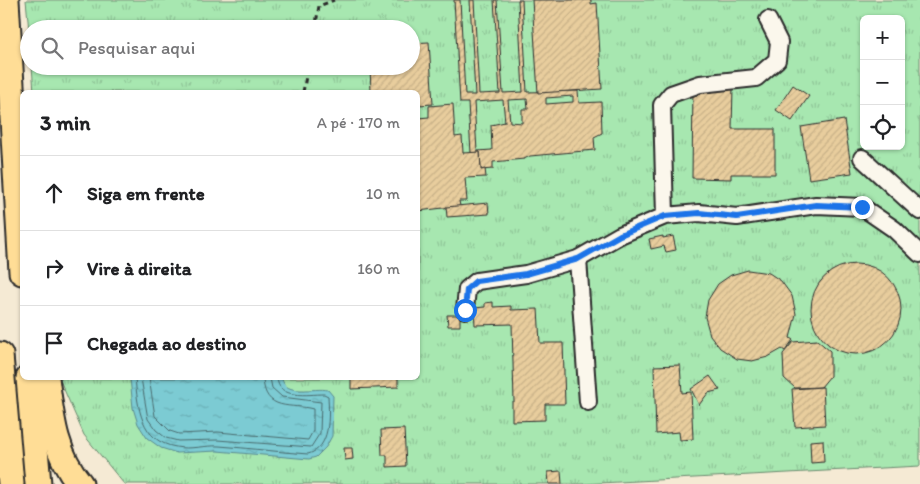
<!DOCTYPE html>
<html lang="pt">
<head>
<meta charset="utf-8">
<style>
  :root { --surface:#fff; --page:#f2f2f2; --text:#202124; --muted:#757577; --line:#e0e0e0 }
  body { margin:0; font-family:Itim,sans-serif; background:var(--page); color:var(--text) }
  .controls { position:absolute; right:15px; top:15px; display:grid; overflow:hidden; border-radius:8px; box-shadow:0 1px 4px #0004 }
  .controls button { width:45px; height:45px; display:grid; place-items:center; padding:0; border:0; border-bottom:1px solid var(--line); background:var(--surface); color:var(--text); font:25px sans-serif }
  .stop { position:absolute; width:15px; height:15px; margin:-11px; border:4px solid #1a73e8; border-radius:50%; background:#fff }
  .stop.end { background:#1a73e8; border-color:#fff; box-shadow:0 1px 5px #0008 }
  .list { margin:0; padding:0; list-style:none }
  h2 { display:flex; justify-content:space-between; align-items:center; height:65px; margin:0; padding:0 20px; font-size:21px }
  h2 small { font-size:16px; font-weight:400; color:var(--muted) }
  .list li { display:grid; grid-template-columns:32px 1fr auto; gap:15px; align-items:center; box-sizing:border-box; height:75px; padding:0 20px; border-top:1px solid var(--line) }
  .list b { display:block; font-size:19px; white-space:nowrap }
  .list em { font-size:16px; font-style:normal; color:var(--muted) }
  .icon { flex:none; width:28px; height:28px; fill:none; stroke:currentColor; stroke-width:2; stroke-linecap:round; stroke-linejoin:round }
  .map { position:relative; flex:none; width:920px; height:484px; overflow:hidden }
  .search { position:absolute; background:var(--surface); box-shadow:0 1px 4px #0004; left:20px; top:20px; width:400px; height:55px; display:flex; align-items:center; gap:12px; box-sizing:border-box; padding:0 18px; border-radius:28px; color:var(--muted); font-size:19px }
  .panel { position:absolute; background:var(--surface); box-shadow:0 1px 4px #0004; left:20px; top:90px; width:400px; height:290px; border-radius:8px }
  .map>svg:first-child { display:block }
  .park { fill:url(#park-tufts); stroke:#69896e; fill-rule:evenodd }
  .water { fill:url(#water-ripples); stroke:#5b8b90 }
  .lines { fill:none; stroke-linecap:round; stroke-linejoin:round }
  .shore { stroke:#4b6b6e; stroke-width:1 }
  .building { fill:url(#building-hatch); stroke:#2b2b2b; fill-rule:evenodd }
  .minor-casing { stroke:#2b2b2b; stroke-width:20 }
  .highway-casing { stroke:#2b2b2b; stroke-width:29 }
  .path { stroke:#2b2b2b; stroke-width:3; stroke-dasharray:5 4; stroke-linecap:butt }
  .minor { stroke:#fbf7ec; stroke-width:16 }
  .highway { stroke:#ffdd96; stroke-width:25 }
  .route { stroke:#1a73e8; stroke-width:6 }
</style>
</head>
<body>
<div class="map">
<svg width="920" height="484" viewBox="0 0 920 484">
  <defs>
    <pattern id="park-tufts" width="24" height="20" patternUnits="userSpaceOnUse" patternTransform="scale(1.25)"><rect width="24" height="20" fill="#a7e7b0"/><path d="M3 7l-1-3M5 7V3M7 7l1-3M15 17l-1-3M17 17v-4M19 17l1-3" fill="none" stroke="#90c698"/></pattern>
    <pattern id="water-ripples" width="26" height="14" patternUnits="userSpaceOnUse" patternTransform="scale(1.25)"><rect width="26" height="14" fill="#7bcbd3"/><path d="M2 4q2-2 4 0t4 0M15 11q2-2 4 0t4 0" fill="none" stroke="#6aaeb5"/></pattern>
    <pattern id="building-hatch" width="6" height="6" patternUnits="userSpaceOnUse" patternTransform="scale(1.25)"><rect width="6" height="6" fill="#e8cd9d"/><path d="M-1 1l2-2M0 6l6-6M5 7l2-2" fill="none" stroke="#c7b087"/></pattern>
  </defs>
  <rect width="100%" height="100%" fill="#f5ead4"/>
  <filter id="ink" filterUnits="userSpaceOnUse"><feTurbulence type="fractalNoise" baseFrequency=".02" numOctaves="2"/><feDisplacementMap in="SourceGraphic" scale="10" xChannelSelector="R" yChannelSelector="G"/><feConvolveMatrix kernelMatrix="1 2 1 2 8 2 1 2 1" color-interpolation-filters="sRGB"/></filter>
  <g filter="url(#ink)">
    <path class="park" d="M26,0H920V466L581,484H124L84,435L59,378H418V92H34L32,66H411V29H29V31ZM864,19H901V146H864Z"/>
    <path class="water" d="M130,378H282C284,397 315,387 328,390L333,396L332,436L326,447L316,457L309,459L217,451L177,453L161,448L147,438L138,424L133,408Z"/>
    <g class="lines">
      <g class="shore">
        <path d="M135,378C138,407 140,441 176,447C190,450 205,445 219,446C249,448 278,452 308,454C331,448 329,416 328,396L324,394C308,394 278,400 277,378"/>
        <path d="M141,378L148,419L156,430L166,438L178,441L217,440L311,447L320,433L321,402L282,397L272,388L270,378"/>
        <path d="M149,378L155,416L170,431L179,434L218,432L308,440L313,431V409C292,403 264,413 263,378"/>
      </g>
    </g>
    <g class="building">
      <path d="M454,0H460L465,95H475L470,0H474L479,94L500,93L494,0H497L503,93L523,92L518,0H522L527,92L578,91L579,103L601,102L602,133L594,137L595,150L530,156L524,159L493,162V169L481,170L480,152L471,153L468,103H460ZM573,96V102L546,104V98ZM527,99L528,109H522V123L510,122L508,100ZM503,100L505,122L491,125L492,150L477,151L474,102Z"/>
      <path d="M532,0H591V4L597,3L602,89L538,93Z"/>
      <path d="M429,42L433,104L418,105V92H371L370,66H411V43Z"/>
      <path d="M793,85L809,96L792,121L776,110Z"/>
      <path d="M693,87H733L732,129H775V174H731V179L692,178Z"/>
      <path d="M453,104L455,137L462,136L463,153L480,152L481,170L485,169L486,177L465,178L467,201H459L460,206L418,211V118L429,117V106Z"/>
      <path d="M844,120L852,173L809,179L801,127Z"/>
      <path d="M488,203L489,214L447,217L446,207Z"/>
      <path d="M663,236V238L673,236L676,250L666,252L664,246L651,249L649,239Z"/>
      <circle cx="856" cy="309" r="45"/>
      <path d="M748,270L769,273L781,281L792,296L796,314L790,338L793,340L785,351L782,349L768,357L752,361L737,359L720,348L710,335L705,317L708,300L718,284L731,275Z"/>
      <path d="M493,302V307L511,306V310L538,309L540,343H563L565,404H545V420L512,421V402H514L512,324L475,325L474,308L485,307V303Z"/>
      <path d="M447,315H460V326H448Z"/>
      <path d="M817,340L830,351V376L821,387L795,388L784,378L783,354L793,342Z"/>
      <path d="M680,365L682,393L691,392L693,439L680,440L679,432L656,434L654,366Z"/>
      <path d="M710,376L720,390L708,393L699,405L691,389Z"/>
      <path d="M351,378H398V387L351,389Z"/>
      <path d="M823,387L825,425L795,427L792,389Z"/>
      <path d="M404,429L406,466L387,467V455H382L381,430Z"/>
      <path d="M823,440L824,462L811,463L810,441Z"/>
      <path d="M344,448H352L353,459L345,460Z"/>
      <path d="M561,471L562,484H549L548,472Z"/>
    </g>
    <g class="lines">
      <g class="minor-casing">
        <g id="minor">
          <path d="M862,158L920,211"/>
          <path d="M665,216L662,105L671,94L700,84L756,78L777,60L779,42L768,20"/>
          <path d="M578,259L588,402"/>
          <path d="M465,310L467,289L477,281L526,274L578,259L620,235L665,216L699,213L737,217L816,205L862,207L894,229L920,254"/>
        </g>
      </g>
      <g class="highway-casing">
        <g id="highway">
          <path d="M6,0L22,272"/>
          <path d="M0,355L11,484"/>
          <path d="M29,378L38,484"/>
          <path d="M46,378C51,415 54,454 80,484"/>
        </g>
      </g>
      <g class="path">
        <path d="M315,29L319,6L334,0"/>
        <path d="M303,92L308,66"/>
      </g>
      <use href="#minor" class="minor"/>
      <use href="#highway" class="highway"/>
    </g>
  </g>
  <g class="lines" filter="url(#ink)">
    <path class="route" d="M465,310L467,289L476,281L526,274L578,259L620,235L665,216L699,213L737,217L816,205L862,207"/>
  </g>
</svg>
<div class="controls">
<button>+</button>
<button>−</button>
<button><svg class="icon" aria-label="locate" viewBox="0 0 24 24"><circle cx="12" cy="12" r="6"/><path d="M12 2v4M12 18v4M2 12h4M18 12h4"/></svg></button>
</div>
<div class="stop" style="left:465px;top:310px"></div>
<div class="stop end" style="left:862px;top:207px"></div>
<div class="search"><svg class="icon" aria-label="search" viewBox="0 0 24 24"><circle cx="10" cy="10" r="6"/><path d="M15 15l6 6"/></svg>Pesquisar aqui</div>
<section class="panel">
<h2>3 min<small>A pé · 170 m</small></h2>
<ul class="list">
<li><svg class="icon" aria-label="ahead" viewBox="0 0 24 24"><path d="M12 20V5M6 11l6-6 6 6"/></svg><div><b>Siga em frente</b></div><em>10 m</em></li>
<li><svg class="icon" aria-label="right" viewBox="0 0 24 24"><path d="M7 20v-9h11M14 6l5 5-5 5"/></svg><div><b>Vire à direita</b></div><em>160 m</em></li>
<li><svg class="icon" aria-label="arrive" viewBox="0 0 24 24"><path d="M6 21V4h12l-3 4 3 4H6"/></svg><div><b>Chegada ao destino</b></div></li>
</ul>
</section>
</div>
</body>
</html>
